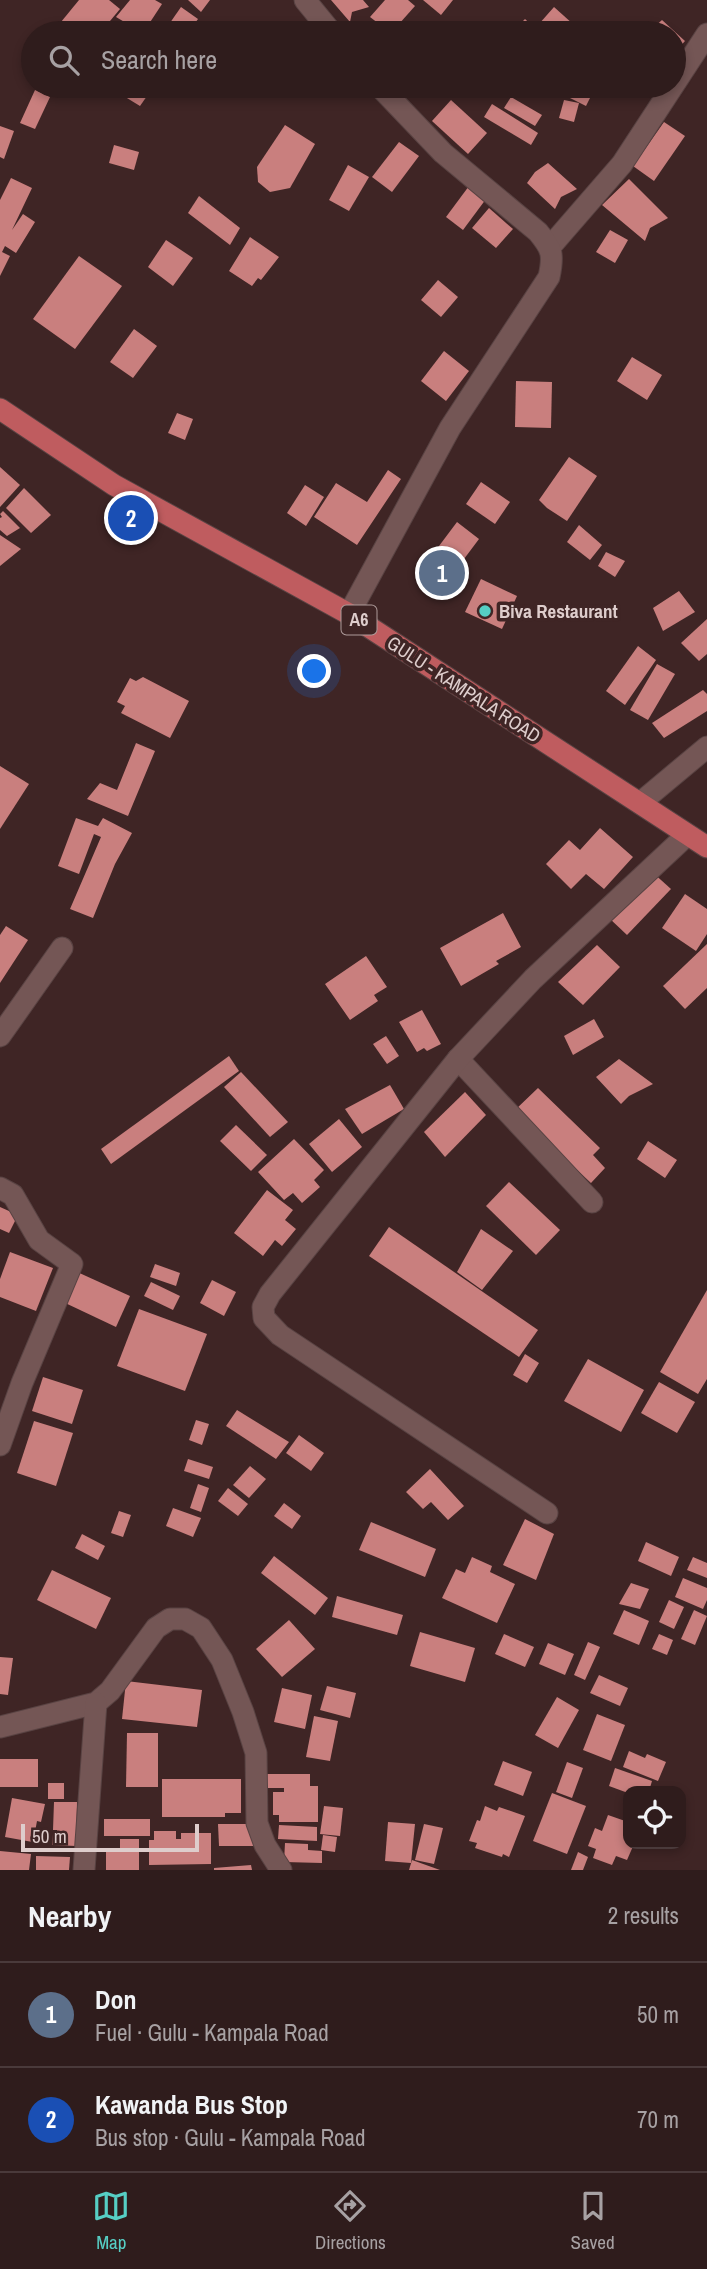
<!DOCTYPE html>
<html lang="en">
<head>
<meta charset="utf-8">
<style>
  :root { --surface:#2f1c1c; --page:#372525; --text:#f1f3f6; --muted:#a7a1a3; --line:#4a3a3b; --accent:#56cec4 }
  body { margin:0; font-family:"Archivo Narrow",sans-serif; background:var(--page); color:var(--text) }
  .controls { position:absolute; right:21px; bottom:21px; display:grid; overflow:hidden; border-radius:14px; box-shadow:0 4px 10px #0003 }
  .controls button { width:63px; height:63px; display:grid; place-items:center; padding:0; border:0; border-bottom:2px solid var(--line); background:var(--surface); color:var(--text); font:35px sans-serif }
  .scale { position:absolute; left:21px; bottom:18px; width:178px; box-sizing:border-box; padding-left:7px; border:4px solid #decdcc; border-top:0; font-size:19px; line-height:24px; white-space:nowrap; color:#decdcc; -webkit-text-stroke:5px #3f2525; paint-order:stroke }
  .you { position:absolute; left:315px; top:672px; width:24px; height:24px; margin:-18px; border:5px solid #fff; border-radius:50%; background:#1a73e8; box-shadow:0 0 0 10px #1a73e833 }
  .badge { display:grid; place-items:center; width:46px; height:46px; border-radius:50%; background:var(--accent); color:#fff; font-size:23px; font-weight:700 }
  .pin { position:absolute; translate:-50% -50%; border:4px solid #fff; box-shadow:0 2px 7px #0006 }
  .list { margin:0; padding:0; list-style:none }
  h2 { display:flex; justify-content:space-between; align-items:center; height:91px; margin:0; padding:0 28px; font-size:30px }
  h2 small { font-size:23px; font-weight:400; color:var(--muted) }
  .list li { display:grid; grid-template-columns:46px 1fr auto; gap:21px; align-items:center; box-sizing:border-box; height:105px; padding:0 28px; border-top:2px solid var(--line) }
  .list b { display:block; font-size:26px; white-space:nowrap }
  .list p { margin:0; font-size:23px; white-space:nowrap; color:var(--muted) }
  .list em { font-size:23px; font-style:normal; color:var(--muted) }
  .icon { flex:none; width:38px; height:38px; fill:none; stroke:currentColor; stroke-width:2; stroke-linecap:round; stroke-linejoin:round }
  .map { position:relative; flex:none; width:707px; height:1870px; overflow:hidden }
  .search { position:absolute; background:var(--surface); box-shadow:0 4px 10px #0003; left:21px; right:21px; top:21px; height:77px; display:flex; align-items:center; gap:18px; box-sizing:border-box; padding:0 24px; border-radius:38px; color:var(--muted); font-size:26px }
  .sheet { height:301px; background:var(--surface) }
  nav { display:flex; justify-content:space-around; align-items:center; box-sizing:border-box; height:98px; border-top:2px solid var(--line); background:var(--surface); font-size:19px; color:var(--muted) }
  nav a { display:grid; justify-items:center; gap:4px }
  nav .on { color:var(--accent) }
  .map>svg:first-child { display:block }
  .building { fill:#c97f7e }
  .lines { fill:none; stroke-linecap:round; stroke-linejoin:round }
  .minor-casing { stroke:#594343; stroke-width:23 }
  .major-casing { stroke:#594343; stroke-width:23 }
  .minor { stroke:#745655; stroke-width:21 }
  .major { stroke:#bf5c5f; stroke-width:21 }
  .poi-dot { fill:#56cec4; stroke:#3f2525; stroke-width:2.5 }
  .labels { text-anchor:middle; stroke-width:7; stroke-linejoin:round; paint-order:stroke }
  .shield { fill:#3f2525; stroke:#ae9b9a; stroke-width:2 }
  .shield-label { font-size:18px; font-weight:bold; fill:#decdcc }
  .poi-label { font-size:19px; font-weight:bold; fill:#decdcc; stroke:#3f2525; text-anchor:start }
  .street-label { font-size:19px; fill:#decdcc; stroke:#3f2525 }
</style>
</head>
<body>
<div class="map">
<svg width="707" height="1870" viewBox="0 0 707 1870">
  <rect width="100%" height="100%" fill="#3f2525"/>
  <g class="building">
    <path d="M79,0H109L120,9L100,33H52Z"/>
    <path d="M130,0H155L162,4L143,33L116,17Z"/>
    <path d="M188,0H210L201,12Z"/>
    <path d="M331,0H363L369,7L352,12L350,22Z"/>
    <path d="M385,0H408L415,6L391,33L370,17Z"/>
    <path d="M423,0H453L441,15Z"/>
    <path d="M181,7L198,19L188,33H163Z"/>
    <path d="M554,7L583,33H550L539,24Z"/>
    <path d="M525,19L540,33H511Z"/>
    <path d="M662,20L685,41L674,53V33H654L651,30Z"/>
    <path d="M128,86H154L140,106L122,95Z"/>
    <path d="M574,86H596L586,106L568,97Z"/>
    <path d="M35,90L50,97L35,129L20,123Z"/>
    <path d="M511,97L542,115L535,126L504,108Z"/>
    <path d="M451,100L487,133L468,154L432,121Z"/>
    <path d="M564,100L579,103L574,122L559,118Z"/>
    <path d="M492,104L538,133L531,145L484,117Z"/>
    <path d="M664,122L685,136L654,181L633,166Z"/>
    <path d="M285,125L315,144L290,188L270,192L258,182L257,167Z"/>
    <path d="M0,126L14,131L4,159L0,157Z"/>
    <path d="M399,142L419,156L392,192L372,177Z"/>
    <path d="M114,145L139,152L134,170L109,163Z"/>
    <path d="M548,163L577,189L561,197L555,209L527,183L535,172Z"/>
    <path d="M348,165L369,177L349,211L329,200Z"/>
    <path d="M11,178L32,188L12,230L23,214L35,222L16,253L5,246L2,252L10,256L0,276V200Z"/>
    <path d="M629,179L668,218L650,228L645,241L602,205Z"/>
    <path d="M469,186L486,199L463,230L446,217Z"/>
    <path d="M199,196L240,228L230,245L188,213Z"/>
    <path d="M489,208L513,229L496,248L472,228Z"/>
    <path d="M610,230L628,240L615,263L596,252Z"/>
    <path d="M250,237L279,257L261,280L258,278L252,286L229,271Z"/>
    <path d="M166,240L193,258L173,286L148,267Z"/>
    <path d="M79,256L122,286L75,349L33,319Z"/>
    <path d="M438,280L458,297L441,317L421,300Z"/>
    <path d="M134,329L157,346L133,378L110,362Z"/>
    <path d="M444,351L469,371L446,401L421,381Z"/>
    <path d="M632,357L662,375L647,400L617,381Z"/>
    <path d="M516,381L552,382L551,428L515,427Z"/>
    <path d="M177,413L193,419L185,440L168,433Z"/>
    <path d="M569,457L597,476L567,521L547,508L539,500Z"/>
    <path d="M0,467L20,485L0,507Z"/>
    <path d="M388,470L401,479L357,545L314,517L336,483L367,502Z"/>
    <path d="M481,482L510,502L495,524L466,504Z"/>
    <path d="M305,485L324,497L306,526L287,513Z"/>
    <path d="M24,488L51,515L31,533L6,508Z"/>
    <path d="M3,511L20,528L7,536L0,530V518L2,517L0,514Z"/>
    <path d="M457,522L479,539L446,583L424,566Z"/>
    <path d="M579,525L602,545L590,560L567,542Z"/>
    <path d="M0,535L21,549L0,566Z"/>
    <path d="M606,552L625,561L615,577L598,566Z"/>
    <path d="M481,579L517,596L502,629L465,612Z"/>
    <path d="M679,591L695,612L663,631L653,608Z"/>
    <path d="M707,619V654L699,661L681,643Z"/>
    <path d="M638,646L656,660L625,705L606,691Z"/>
    <path d="M657,664L675,674L648,720L630,710Z"/>
    <path d="M143,677L189,701L170,738L121,713L125,706L117,702L130,678L136,681Z"/>
    <path d="M703,690L707,694V711L664,738L652,723Z"/>
    <path d="M136,743L155,751L128,816L87,799L100,783L117,790Z"/>
    <path d="M0,766L29,784L0,829Z"/>
    <path d="M76,818L98,826L103,818L132,833L115,864L93,918L70,909L101,837L94,834L79,874L58,866Z"/>
    <path d="M600,828L633,857L604,889L586,874L571,889L546,864L569,840L580,850Z"/>
    <path d="M651,871L671,889L627,935L608,917Z"/>
    <path d="M685,894L707,909V934L696,951L662,928Z"/>
    <path d="M503,913L521,947L496,961L499,964L461,986L440,948Z"/>
    <path d="M6,926L28,940L0,983V935Z"/>
    <path d="M707,944V988L685,1009L663,986Z"/>
    <path d="M597,945L620,967L583,1005L558,982Z"/>
    <path d="M366,956L387,987L374,995L378,1001L350,1020L325,984Z"/>
    <path d="M422,1010L441,1044L427,1051L424,1048L417,1052L399,1022Z"/>
    <path d="M594,1019L604,1037L573,1055L564,1036Z"/>
    <path d="M386,1036L399,1056L387,1064L373,1044Z"/>
    <path d="M229,1056L239,1071L111,1164L101,1149Z"/>
    <path d="M619,1059L653,1084L629,1096L621,1104L596,1077Z"/>
    <path d="M241,1072L288,1122L270,1137L224,1087Z"/>
    <path d="M390,1085L404,1109L362,1134L345,1109Z"/>
    <path d="M538,1088L600,1148L593,1155L605,1168L591,1183L514,1111Z"/>
    <path d="M465,1092L486,1115L445,1157L424,1132Z"/>
    <path d="M339,1119L362,1147L332,1172L309,1144Z"/>
    <path d="M236,1125L267,1155L251,1171L220,1141Z"/>
    <path d="M294,1139L324,1170L314,1180L320,1187L302,1203L293,1193L284,1200L258,1172Z"/>
    <path d="M648,1141L677,1160L665,1178L637,1159Z"/>
    <path d="M509,1182L560,1230L536,1255L486,1206Z"/>
    <path d="M267,1190L293,1210L285,1220L296,1229L282,1246L275,1240L263,1256L234,1233Z"/>
    <path d="M0,1207L18,1215L9,1233L0,1229Z"/>
    <path d="M389,1227L538,1330L519,1357L369,1256Z"/>
    <path d="M481,1229L513,1251L482,1290L457,1272Z"/>
    <path d="M10,1252L53,1268L36,1311L0,1297V1279Z"/>
    <path d="M155,1264L180,1273L176,1286L150,1277Z"/>
    <path d="M75,1271L130,1296L116,1327L61,1301Z"/>
    <path d="M212,1280L236,1292L224,1316L200,1303Z"/>
    <path d="M151,1282L180,1296L173,1310L144,1296Z"/>
    <path d="M707,1290V1379L698,1394L660,1372Z"/>
    <path d="M139,1309L207,1334L185,1391L117,1366Z"/>
    <path d="M525,1354L539,1363L527,1383L513,1375Z"/>
    <path d="M588,1359L644,1390L621,1432L564,1401Z"/>
    <path d="M43,1377L83,1390L72,1424L32,1411Z"/>
    <path d="M659,1382L695,1402L677,1433L641,1413Z"/>
    <path d="M237,1410L289,1442L276,1459L226,1426Z"/>
    <path d="M196,1420L209,1424L202,1445L189,1440Z"/>
    <path d="M34,1421L73,1433L56,1486L17,1473Z"/>
    <path d="M299,1435L324,1453L311,1471L286,1453Z"/>
    <path d="M188,1459L213,1467L209,1479L184,1471Z"/>
    <path d="M250,1466L266,1479L249,1498L233,1485Z"/>
    <path d="M430,1469L464,1506L448,1520L431,1502L423,1509L406,1492Z"/>
    <path d="M198,1484L209,1488L201,1512L190,1508Z"/>
    <path d="M228,1488L248,1504L238,1516L218,1501Z"/>
    <path d="M284,1503L301,1516L292,1529L274,1516Z"/>
    <path d="M173,1508L201,1518L193,1537L166,1526Z"/>
    <path d="M119,1511L131,1515L123,1537L111,1533Z"/>
    <path d="M525,1519L554,1534L536,1580L503,1565Z"/>
    <path d="M371,1522L436,1549L425,1577L359,1550Z"/>
    <path d="M82,1534L105,1546L98,1560L75,1548Z"/>
    <path d="M646,1542L679,1557L671,1576L638,1561Z"/>
    <path d="M274,1556L328,1598L315,1615L261,1573Z"/>
    <path d="M472,1557L492,1566L490,1572L515,1584L497,1623L442,1598L456,1569L465,1573Z"/>
    <path d="M693,1557L707,1563V1578L687,1570Z"/>
    <path d="M52,1570L111,1598L96,1629L37,1600Z"/>
    <path d="M683,1578L707,1588V1600L703,1609L675,1597Z"/>
    <path d="M631,1583L649,1589L640,1609L619,1604Z"/>
    <path d="M337,1596L403,1615L397,1635L332,1617Z"/>
    <path d="M669,1600L684,1607L674,1629L659,1622Z"/>
    <path d="M624,1610L649,1621L639,1645L613,1634Z"/>
    <path d="M694,1610L707,1616L695,1645L681,1639Z"/>
    <path d="M289,1620L315,1649L282,1677L256,1649Z"/>
    <path d="M420,1632L475,1648L465,1682L410,1666Z"/>
    <path d="M504,1634L534,1647L525,1667L495,1654Z"/>
    <path d="M659,1634L673,1640L667,1655L652,1649Z"/>
    <path d="M588,1642L600,1647L585,1680L574,1675Z"/>
    <path d="M548,1643L574,1654L565,1675L539,1664Z"/>
    <path d="M0,1657L13,1658L8,1695L0,1694Z"/>
    <path d="M599,1675L628,1688L620,1706L590,1693Z"/>
    <path d="M126,1681L202,1690L197,1727L122,1719Z"/>
    <path d="M327,1686L356,1693L350,1718L320,1710Z"/>
    <path d="M282,1688L312,1695L305,1729L274,1722Z"/>
    <path d="M557,1697L579,1710L558,1748L535,1735Z"/>
    <path d="M597,1714L625,1725L611,1761L583,1750Z"/>
    <path d="M314,1716L338,1721L330,1761L306,1757Z"/>
    <path d="M127,1733H158V1787H126Z"/>
    <path d="M629,1751L645,1758L647,1754L666,1762L658,1781L623,1767Z"/>
    <rect x="0" y="1759" width="38" height="28"/>
    <path d="M503,1761L532,1772L523,1796L494,1785Z"/>
    <path d="M567,1762L583,1768L572,1798L556,1792Z"/>
    <path d="M615,1768L652,1781L649,1791L628,1793L609,1786Z"/>
    <path d="M267,1774H310V1786H318V1822H279V1815H273V1792H284V1788H267Z"/>
    <path d="M162,1779H241V1813H225V1817H162Z"/>
    <rect x="48" y="1783" width="16" height="16"/>
    <path d="M552,1793L586,1806L567,1854L533,1841Z"/>
    <path d="M12,1798L45,1804L41,1822L37,1821L35,1832L39,1833L38,1843L5,1837Z"/>
    <path d="M54,1802H77L76,1846L52,1845L53,1834H57V1830H53Z"/>
    <path d="M324,1806L343,1808L340,1836L320,1834Z"/>
    <path d="M485,1806L497,1811L499,1807L525,1816L509,1857L503,1854L502,1857L475,1848L477,1843L469,1841L477,1820L480,1821Z"/>
    <path d="M608,1815L628,1822V1844H634L627,1860L616,1856L612,1865L593,1858L596,1849L588,1846L595,1828L602,1831Z"/>
    <rect x="104" y="1819" width="46" height="17"/>
    <path d="M388,1822L415,1824L411,1863L385,1861Z"/>
    <path d="M218,1824H254V1846H219Z"/>
    <path d="M424,1824L443,1828L434,1864L415,1860Z"/>
    <path d="M279,1825L317,1827V1841L278,1839Z"/>
    <path d="M154,1831H176V1839H181V1833H211V1864L149,1865V1840H154Z"/>
    <path d="M323,1835L337,1837L335,1852L321,1850Z"/>
    <path d="M120,1839H139V1870H106V1852H120Z"/>
    <path d="M285,1843L308,1844V1850L322,1851V1863L284,1862Z"/>
    <path d="M0,1851L31,1854L29,1870H0Z"/>
    <path d="M578,1852L588,1857L583,1870H571Z"/>
    <path d="M36,1856L70,1857L69,1870H36Z"/>
    <path d="M412,1860L440,1870H409Z"/>
    <path d="M251,1865L252,1870H214V1868Z"/>
  </g>
  <g class="lines">
    <g class="minor-casing">
      <g id="minor">
        <path d="M305,0L332,33"/>
        <path d="M550,247L622,164L707,34"/>
        <path d="M349,614L450,428L549,277C554,254 552,249 538,232L443,153L379,86"/>
        <path d="M640,803L707,747"/>
        <path d="M0,1036L62,948"/>
        <path d="M458,1059L592,1202"/>
        <path d="M0,1188L13,1195L39,1240L72,1264L22,1383L0,1445"/>
        <path d="M547,1513L280,1335L264,1318L263,1307L270,1294L458,1059L533,979L687,835"/>
        <path d="M0,1727L96,1703L110,1691L156,1628L170,1619H185L201,1628L222,1660L243,1712L256,1753L257,1823L265,1845L281,1870"/>
        <path d="M84,1870L96,1703"/>
      </g>
    </g>
    <g class="major-casing">
      <path id="major" d="M0,409L114,485L349,614L707,847"/>
    </g>
    <use href="#minor" class="minor"/>
    <use href="#major" class="major"/>
  </g>
  <circle class="poi-dot" cx="485" cy="611" r="7"/>
  <g class="labels">
    <rect class="shield" x="341.5" y="605.5" width="35" height="29" rx="5"/>
    <g class="shield-label">
      <text x="359" y="626">A6</text>
    </g>
    <g class="poi-label">
      <text x="499" y="618">Biva Restaurant</text>
    </g>
    <g class="street-label">
      <text transform="translate(464 689) rotate(33)" y="7">GULU - KAMPALA ROAD</text>
    </g>
  </g>
</svg>
<div class="controls">
<button><svg class="icon" aria-label="locate" viewBox="0 0 24 24"><circle cx="12" cy="12" r="6"/><path d="M12 2v4M12 18v4M2 12h4M18 12h4"/></svg></button>
</div>
<div class="scale">50 m</div>
<div class="you"></div>
<div class="pin badge" style="left:442px;top:573px;background:#5c6f8a">1</div>
<div class="pin badge" style="left:131px;top:518px;background:#1a4fb4">2</div>
<div class="search"><svg class="icon" aria-label="search" viewBox="0 0 24 24"><circle cx="10" cy="10" r="6"/><path d="M15 15l6 6"/></svg>Search here</div>
</div>
<section class="sheet">
<h2>Nearby<small>2 results</small></h2>
<ul class="list">
<li><span class="badge" style="background:#5c6f8a">1</span><div><b>Don</b><p>Fuel · Gulu - Kampala Road</p></div><em>50 m</em></li>
<li><span class="badge" style="background:#1a4fb4">2</span><div><b>Kawanda Bus Stop</b><p>Bus stop · Gulu - Kampala Road</p></div><em>70 m</em></li>
</ul>
</section>
<nav>
<a class="on"><svg class="icon" aria-label="map" viewBox="0 0 24 24"><path d="M3 6l6-2 6 2 6-2v14l-6 2-6-2-6 2zM9 4v14M15 6v14"/></svg>Map</a>
<a><svg class="icon" aria-label="directions" viewBox="0 0 24 24"><path d="M12 3l9 9-9 9-9-9zM9 14v-3h6M13 9l2 2-2 2"/></svg>Directions</a>
<a><svg class="icon" aria-label="saved" viewBox="0 0 24 24"><path d="M7 4h10v16l-5-4-5 4z"/></svg>Saved</a>
</nav>
</body>
</html>
